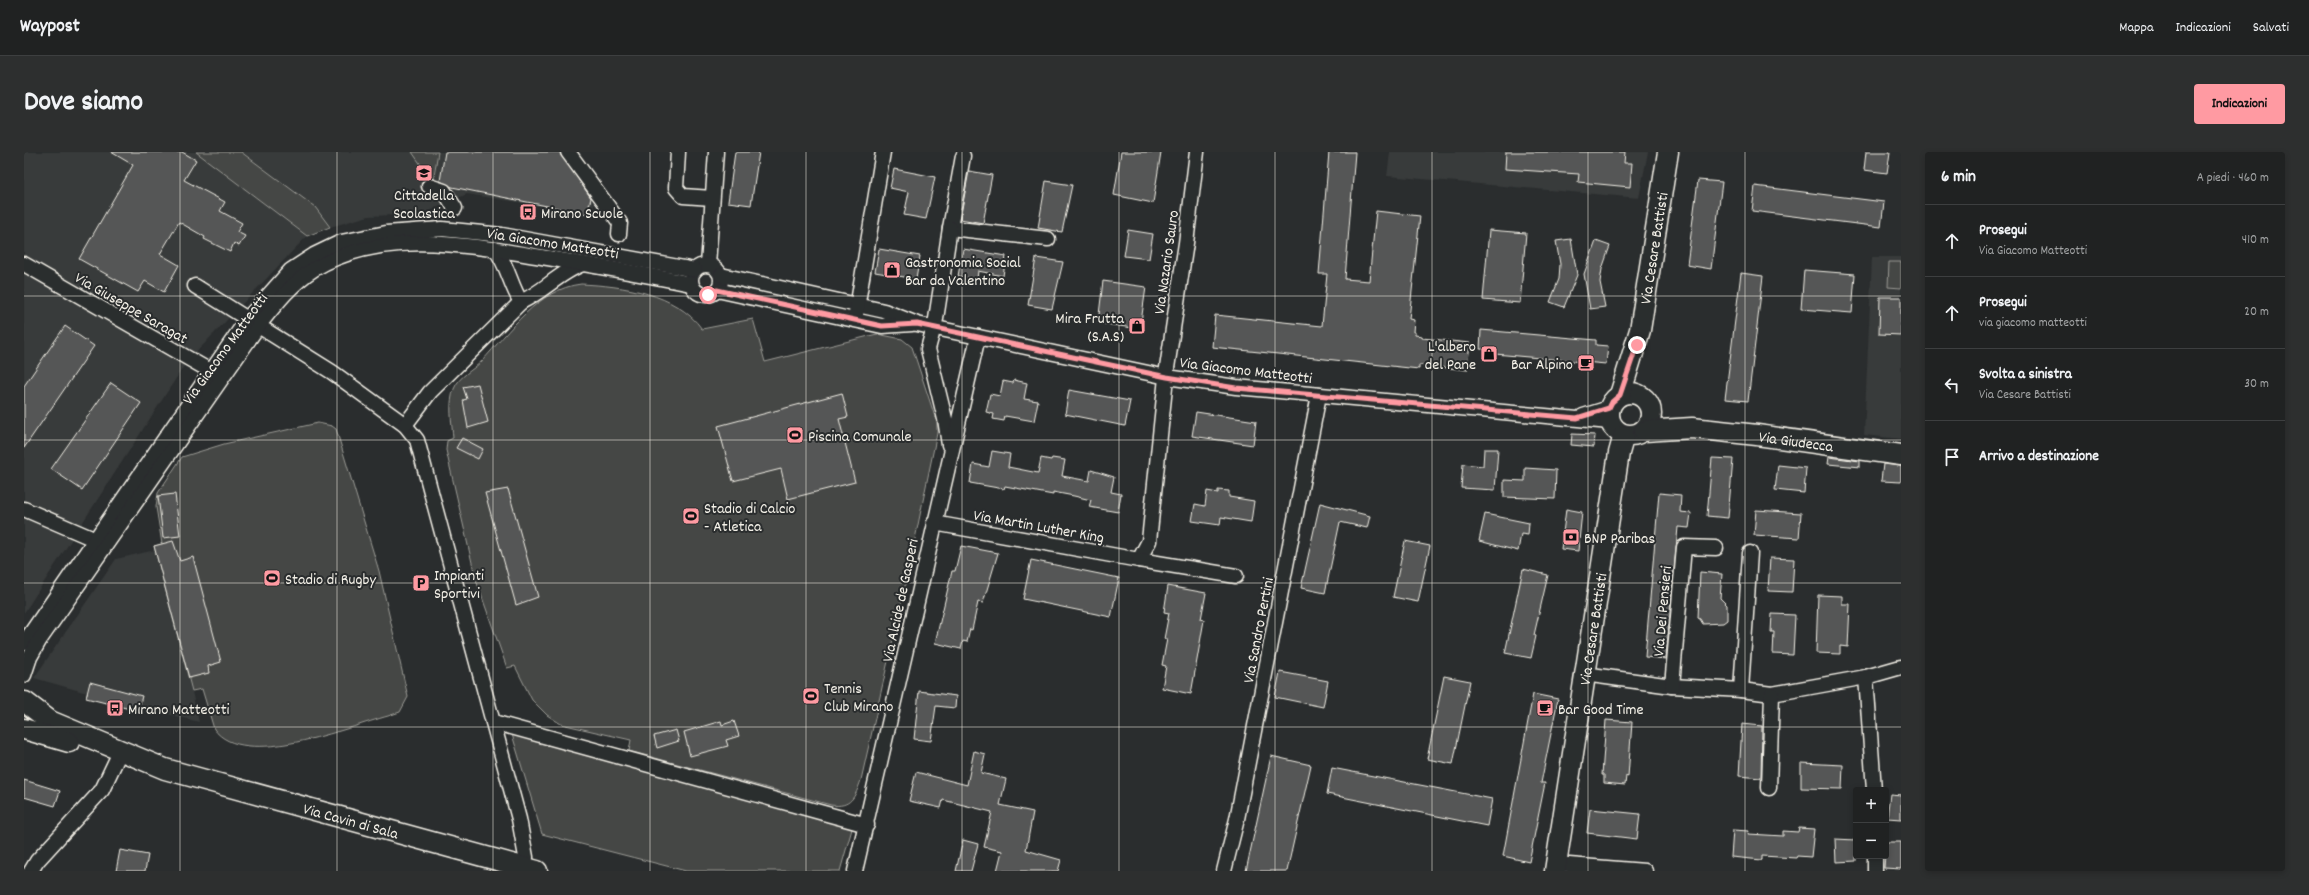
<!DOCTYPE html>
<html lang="it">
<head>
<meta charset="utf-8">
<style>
  :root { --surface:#202222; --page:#2d2f2f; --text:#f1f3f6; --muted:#a2a4a5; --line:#3d3f40; --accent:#ff9aa2 }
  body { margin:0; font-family:Dekko,sans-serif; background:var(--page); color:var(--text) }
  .controls { position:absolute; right:12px; bottom:12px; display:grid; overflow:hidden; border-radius:4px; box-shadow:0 2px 6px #0003 }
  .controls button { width:36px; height:36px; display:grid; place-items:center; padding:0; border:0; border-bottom:1px solid var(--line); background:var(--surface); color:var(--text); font:20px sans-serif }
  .stop { position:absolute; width:12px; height:12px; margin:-9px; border:3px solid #ff9aa2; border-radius:50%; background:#fff }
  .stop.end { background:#ff9aa2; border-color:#fff; box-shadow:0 1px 4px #0008 }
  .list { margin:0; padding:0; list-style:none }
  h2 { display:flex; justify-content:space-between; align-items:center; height:52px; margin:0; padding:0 16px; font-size:17px }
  h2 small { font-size:13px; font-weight:400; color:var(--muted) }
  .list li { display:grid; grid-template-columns:26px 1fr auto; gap:12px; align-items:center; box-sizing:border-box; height:72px; padding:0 16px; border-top:1px solid var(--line) }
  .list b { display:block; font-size:15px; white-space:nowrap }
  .list p { margin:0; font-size:13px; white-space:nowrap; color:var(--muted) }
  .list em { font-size:13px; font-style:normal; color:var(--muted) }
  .icon { flex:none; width:22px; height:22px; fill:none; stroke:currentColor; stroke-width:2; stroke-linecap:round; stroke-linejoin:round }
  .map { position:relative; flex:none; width:1877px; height:719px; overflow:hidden; border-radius:4px }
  header { display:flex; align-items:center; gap:24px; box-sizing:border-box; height:56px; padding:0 20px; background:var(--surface); border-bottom:1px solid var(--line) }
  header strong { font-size:19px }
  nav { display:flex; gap:22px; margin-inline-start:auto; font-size:14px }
  .intro { display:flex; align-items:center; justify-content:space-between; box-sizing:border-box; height:96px; padding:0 24px }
  h1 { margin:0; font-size:28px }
  .button { padding:10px 18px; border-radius:4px; background:var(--accent); color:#111; font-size:14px; font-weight:700 }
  main { display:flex; gap:24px; padding:0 24px }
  aside { flex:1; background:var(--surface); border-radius:4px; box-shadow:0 2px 6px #0003 }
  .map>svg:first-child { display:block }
  .built { fill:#373a3a }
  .green { fill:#444645; stroke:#9c9c96 }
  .building { fill:#555756; stroke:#f4f1e8 }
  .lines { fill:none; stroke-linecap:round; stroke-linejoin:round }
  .street-casing { stroke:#f4f1e8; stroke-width:17 }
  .secondary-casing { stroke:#f4f1e8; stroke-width:23 }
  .street { stroke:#2a2d2e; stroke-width:14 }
  .secondary { stroke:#2a2d2e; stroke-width:20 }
  .route { stroke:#ff9aa2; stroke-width:5 }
  .grid { fill:none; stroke:#f4f1e8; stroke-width:1; stroke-opacity:0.55 }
  .labels { text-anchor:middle; stroke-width:4; stroke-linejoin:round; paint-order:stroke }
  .poi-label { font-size:16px; fill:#f4f1e8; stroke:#2a2d2e; text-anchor:start }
  .street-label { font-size:16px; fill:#f4f1e8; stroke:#2a2d2e }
</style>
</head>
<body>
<header>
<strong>Waypost</strong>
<nav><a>Mappa</a><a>Indicazioni</a><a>Salvati</a></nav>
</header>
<div class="intro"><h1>Dove siamo</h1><a class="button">Indicazioni</a></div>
<main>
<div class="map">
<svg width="1877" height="719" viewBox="0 0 1877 719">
  <rect width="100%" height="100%" fill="#2a2d2e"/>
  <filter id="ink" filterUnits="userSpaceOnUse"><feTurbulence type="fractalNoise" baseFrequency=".025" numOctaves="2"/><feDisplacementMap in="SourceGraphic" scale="8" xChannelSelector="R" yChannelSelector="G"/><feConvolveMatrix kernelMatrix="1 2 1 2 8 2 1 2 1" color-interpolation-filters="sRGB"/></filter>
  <g filter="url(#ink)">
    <g class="built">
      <path d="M0,0H172L283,84L162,211L0,461Z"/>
      <path d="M217,0H539L572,46L568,62L443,42L399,62L345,64L306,75L291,55Z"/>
      <path d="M1366,0H1624L1615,46L1363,24Z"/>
      <path d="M1848,105H1877V287L1840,283Z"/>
      <path d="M131,398L158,496L175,570L115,555L118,544L66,531L63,541L10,526L92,407Z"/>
    </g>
    <g class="green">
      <path d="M172,0H217L291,55L306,75L283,84Z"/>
      <path d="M388,0H414L409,30Z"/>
      <path d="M1865,110H1877V136L1864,135Z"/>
      <path d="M557,132C599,134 652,141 678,177L729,167L741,210L853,182L878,187L888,195L913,271V281L884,421L837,628C831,645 827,656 807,653L605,599L607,588L537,572L523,563L508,548L491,514L483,516L452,428L422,298L423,289L429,286C428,271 424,252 430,237C435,224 448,219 458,209C485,180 514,137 557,132Z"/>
      <path d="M294,271L308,274L312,277L355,419L384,545L376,560L364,564C324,575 219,618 190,577L178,537L168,539L130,394L138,392L132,355L134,341L158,305L200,292Z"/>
      <path d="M487,579L830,670L816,719H662L518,682Z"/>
    </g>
    <g class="building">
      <path d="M87,0H158L172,8L160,28L201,50L196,59L218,71L213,80L221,84L215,94L210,91L206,100L180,87L181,85L155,70L136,102L155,113L140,140L121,129L114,140L55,107L109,13Z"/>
      <path d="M421,0H536L567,46L563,62L428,35L416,29Z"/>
      <path d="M711,0H735L727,53L704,50Z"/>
      <path d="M1097,0H1137L1129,51L1090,43Z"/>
      <path d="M1305,0H1331L1321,127L1345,129L1352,59L1396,64L1385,167L1390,168L1389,180H1391V183L1398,184V186L1446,191L1443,218L1395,213V217L1188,195L1191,163L1298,174L1303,122H1295Z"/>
      <path d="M1482,0H1601L1600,11H1608L1606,35L1554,30L1555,22L1481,17Z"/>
      <path d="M1842,0H1866L1863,21L1840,18Z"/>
      <path d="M870,17L911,25L902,67L880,63L885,40L866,36Z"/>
      <path d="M945,19L968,23L959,71L936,67Z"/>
      <path d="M1674,28L1698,30L1687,117L1663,113Z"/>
      <path d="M1022,29L1048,33L1038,80L1014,76Z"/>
      <path d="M1731,34L1860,50L1857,75L1728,59Z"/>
      <path d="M1104,78L1129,82L1125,107L1100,104Z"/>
      <path d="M1465,78L1502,81L1496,151L1459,148Z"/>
      <path d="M1547,87L1553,123L1540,155L1526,150L1535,127L1536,112L1532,89Z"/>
      <path d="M1572,89L1586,94L1578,117L1576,130L1581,155L1566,157L1560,122Z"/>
      <path d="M855,97L896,104L892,127L851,120Z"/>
      <path d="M939,97L982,104L979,124L954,119L953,127L934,124Z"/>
      <path d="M1012,106L1039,110L1028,157L1004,153Z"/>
      <path d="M1780,118L1831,122L1828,161L1777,157Z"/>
      <path d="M1717,121L1739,124L1724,249L1701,247Z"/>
      <path d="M1079,129L1122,135L1116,177L1074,171Z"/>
      <path d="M1856,145H1877V183L1855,182Z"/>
      <path d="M41,174L70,194L0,296V234Z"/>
      <path d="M1457,178L1572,188V193L1584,194L1582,212L1471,202V198L1456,197Z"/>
      <path d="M990,228L1003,231L1000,247L1014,249L1010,269L981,264L980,269L969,267L970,262L962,260L966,242L976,244L979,229L989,231Z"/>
      <path d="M87,231L117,251L58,338L27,317Z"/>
      <path d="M454,232L464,270L444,276L439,248L443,247L439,235Z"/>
      <path d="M1045,238L1106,249L1101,274L1041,262Z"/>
      <path d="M818,241L824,265L815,267L831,330L764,347L757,317L709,329L694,274Z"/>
      <path d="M1172,260L1232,269L1229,293L1168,284Z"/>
      <path d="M1548,282L1571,283L1570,295L1547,293Z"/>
      <path d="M438,286L459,297L454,307L432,296Z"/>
      <path d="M1460,297H1474L1471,338L1437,336L1439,312L1459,314Z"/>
      <path d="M968,299L986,302L984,315L1014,321L1017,306L1027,308L1028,306L1041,308L1038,324L1065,329L1067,318L1090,325L1087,340L1097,342L1094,360L1065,355L1067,348L1050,344L1029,340V343L981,334L980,337L946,331L949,312L965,315Z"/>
      <path d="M1805,305L1836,309V315L1804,312Z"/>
      <path d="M1688,306L1709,307L1704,366L1683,364Z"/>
      <path d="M1859,312L1877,314V330L1857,329Z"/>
      <path d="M1754,313L1782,316L1780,341L1751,338Z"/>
      <path d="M1501,316L1532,318L1531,347L1480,345V328L1501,329Z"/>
      <path d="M484,337L514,445L492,453L461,341Z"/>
      <path d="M1194,338L1205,339V345L1230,349L1227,370L1197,365L1196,373L1168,369L1171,352L1181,354L1183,339L1194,341Z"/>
      <path d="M1635,341L1657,343L1656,360L1667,361L1665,376L1654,375L1642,507L1621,505Z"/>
      <path d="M151,342L156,384L139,386L134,344Z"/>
      <path d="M1296,351L1346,364L1343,376L1316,370L1301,441L1277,436Z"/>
      <path d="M1542,357L1558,360L1554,399L1537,397Z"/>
      <path d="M1732,358L1777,361L1775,386L1730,383Z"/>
      <path d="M1461,362L1505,371L1504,383L1497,382L1494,399L1455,389Z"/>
      <path d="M149,389L156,409L169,405L197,510L184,514L185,521L165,526L130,394Z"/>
      <path d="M1381,389L1406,394L1394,450L1369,445Z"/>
      <path d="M937,394L974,401L959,451L954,450L948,478L946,477L943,490L939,489L937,497L911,491L928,419H931Z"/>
      <path d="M1746,406L1770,407L1768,440L1744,439Z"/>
      <path d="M1007,408L1095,426L1087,465L999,447Z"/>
      <path d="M1499,417L1524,423L1510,483L1512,484L1507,506L1481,501Z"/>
      <path d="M1676,420L1698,422L1696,446L1703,453V468L1699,471L1679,472L1676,467L1674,466Z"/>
      <path d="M1144,434L1182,441L1177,467L1180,468L1167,542L1138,536L1142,514L1138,513L1143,487H1140L1145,461L1140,460Z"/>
      <path d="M1794,443L1818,444V452H1826L1824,495L1816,494V502L1792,501Z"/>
      <path d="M1748,462L1771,463L1769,503L1749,502L1750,480H1747Z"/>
      <path d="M1256,520L1304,529L1299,555L1251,545Z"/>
      <path d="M1420,524L1446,529L1429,612L1403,607Z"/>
      <path d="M66,530L118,544L114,559L62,546Z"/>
      <path d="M895,539L932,544L931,556L912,554L907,589L890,587Z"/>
      <path d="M1509,542L1534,547L1517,631H1521L1505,710L1479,704Z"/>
      <path d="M1582,568L1608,570L1604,625L1602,624L1601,633L1580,631V623H1578Z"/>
      <path d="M697,569L698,573L710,569L715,584L702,588L704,594L666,604L660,580Z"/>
      <path d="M1718,572L1738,574L1737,626L1715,624Z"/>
      <path d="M652,578L655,589L633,596L630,584Z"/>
      <path d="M950,599L961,602L957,621L982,627L976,653L1009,660L1002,698L1037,708L1034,719H973L978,699L960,695L968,660L919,648L917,656L885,649L892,620L943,633Z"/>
      <path d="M1247,604L1287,613L1263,719H1222Z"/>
      <path d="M1777,611L1819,613L1818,637L1777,636Z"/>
      <path d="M1308,616L1468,647L1463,674L1303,642Z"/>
      <path d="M0,628L36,639L31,654L0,645Z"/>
      <path d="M1866,642L1877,643V667L1863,666Z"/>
      <path d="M1566,657L1616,662L1613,687L1563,681Z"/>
      <path d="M1775,676L1790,677L1787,705L1773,704L1772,706L1738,704V708L1707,705L1709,678L1725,679L1724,682L1759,684V679L1774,680Z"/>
      <path d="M1811,687L1832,688V709L1812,710Z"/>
      <path d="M939,688L954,692L947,719H932Z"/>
      <path d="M1862,690H1877V717L1860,716Z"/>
      <path d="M96,698L124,703L121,719H92Z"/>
    </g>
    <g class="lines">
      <g class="street-casing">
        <g id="street">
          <path d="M544,0L596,71L595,82"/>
          <path d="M654,0L652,36L659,44L688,46"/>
          <path d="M939,4L926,76L1024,87"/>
          <path d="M405,34L420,39L431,56"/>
          <path d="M471,97C484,113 486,133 497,150"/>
          <path d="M0,112L195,224"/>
          <path d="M684,113L692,0"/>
          <circle cx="682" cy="128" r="15"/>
          <path d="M697,123L860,159L893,172L1143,225L1212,235L1586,270"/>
          <path d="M171,134L308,220L381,273L393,288L495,667L502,705L501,716"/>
          <path d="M693,138L858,174L888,172"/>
          <path d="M832,162L859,0"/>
          <path d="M1559,264L1585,256"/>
          <path d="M381,273L406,240L497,150C519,140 536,120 559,112"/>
          <path d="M925,293L921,267L904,197L912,167L926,76"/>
          <path d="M0,357L65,385L80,393"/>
          <path d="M910,371L1115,408L1125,389L1143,216L1162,91L1173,0"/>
          <path d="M1115,408L1212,424"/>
          <path d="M0,491L224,166L267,118L290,103L317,90L362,81L418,77L478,83L671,118"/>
          <path d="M1560,522L1648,534L1717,538L1748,542L1842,525L1877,515"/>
          <path d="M0,523L6,505L15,489L235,173C251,153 268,131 290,117C359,75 449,94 524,106C572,114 620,122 667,132"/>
          <path d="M1842,525L1850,638"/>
          <path d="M1648,534L1660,395L1692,396"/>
          <path d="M1717,538L1726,401"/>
          <path d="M469,570L843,673"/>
          <path d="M1745,636L1748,542"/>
          <path d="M1532,712L1621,719"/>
          <path d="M7,719L13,709L78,638L97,598"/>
          <path d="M831,719L954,185"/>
          <path d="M1200,719L1213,667L1295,243"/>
          <path d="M1851,719V704"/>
        </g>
      </g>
      <g class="secondary-casing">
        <g id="secondary">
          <circle cx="1606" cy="262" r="21"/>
          <path id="s1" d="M1596,243L1616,178L1644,0"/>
          <path id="s2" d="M1620,279L1668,276L1733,283L1877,303"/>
          <path id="s3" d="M1,550L26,569L141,617L513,719"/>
          <path d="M0,577L45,590"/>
          <path id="s4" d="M1531,719L1595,301L1600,283"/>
        </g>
      </g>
      <use href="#street" class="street"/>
      <use href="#secondary" class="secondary"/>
    </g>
  </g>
  <g class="lines" filter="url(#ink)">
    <path class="route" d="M684,143L693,138L858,174L893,172L1143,225L1212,236L1553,266L1585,256L1588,250L1596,243L1613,193"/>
  </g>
  <path class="grid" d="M156,0V719M313,0V719M469,0V719M626,0V719M782,0V719M938,0V719M1095,0V719M1251,0V719M1408,0V719M1564,0V719M1721,0V719M0,144H1877M0,288H1877M0,431H1877M0,575H1877"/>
  <defs>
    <g id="school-square" transform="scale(0.9)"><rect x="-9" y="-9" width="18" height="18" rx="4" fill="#ff9aa2" stroke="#2a2d2e"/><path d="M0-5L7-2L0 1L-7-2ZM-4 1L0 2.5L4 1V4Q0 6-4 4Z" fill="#111"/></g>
    <g id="bus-square" transform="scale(0.9)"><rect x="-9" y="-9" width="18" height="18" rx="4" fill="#ff9aa2" stroke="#2a2d2e"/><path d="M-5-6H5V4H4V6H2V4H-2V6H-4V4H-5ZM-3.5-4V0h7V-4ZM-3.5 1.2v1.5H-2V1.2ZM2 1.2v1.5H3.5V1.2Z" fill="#111"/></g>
    <g id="shop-square" transform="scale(0.9)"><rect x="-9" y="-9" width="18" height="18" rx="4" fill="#ff9aa2" stroke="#2a2d2e"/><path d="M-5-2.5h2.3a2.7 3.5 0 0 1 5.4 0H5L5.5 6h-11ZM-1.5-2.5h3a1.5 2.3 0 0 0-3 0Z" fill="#111"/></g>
    <g id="cafe-square" transform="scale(0.9)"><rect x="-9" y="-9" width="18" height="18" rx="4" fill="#ff9aa2" stroke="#2a2d2e"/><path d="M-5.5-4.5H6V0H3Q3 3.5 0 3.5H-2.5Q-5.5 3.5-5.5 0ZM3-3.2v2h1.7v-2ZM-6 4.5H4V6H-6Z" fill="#111"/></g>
    <g id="stadium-square" transform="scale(0.9)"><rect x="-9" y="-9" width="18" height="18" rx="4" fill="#ff9aa2" stroke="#2a2d2e"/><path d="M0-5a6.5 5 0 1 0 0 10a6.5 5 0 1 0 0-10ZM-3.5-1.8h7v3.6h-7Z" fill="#111"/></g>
    <g id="bank-square" transform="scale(0.9)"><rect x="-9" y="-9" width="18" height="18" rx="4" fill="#ff9aa2" stroke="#2a2d2e"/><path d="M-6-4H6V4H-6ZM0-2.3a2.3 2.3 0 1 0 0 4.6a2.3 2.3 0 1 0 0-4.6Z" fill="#111"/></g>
    <g id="parking-square" transform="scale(0.9)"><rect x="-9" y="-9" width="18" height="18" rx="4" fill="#ff9aa2" stroke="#2a2d2e"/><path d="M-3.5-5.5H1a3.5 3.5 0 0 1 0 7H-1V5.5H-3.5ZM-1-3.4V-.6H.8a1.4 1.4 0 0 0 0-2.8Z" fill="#111"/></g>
  </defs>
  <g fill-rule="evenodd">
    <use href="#school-square" x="400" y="21"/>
    <use href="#bus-square" x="504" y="60"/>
    <use href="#shop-square" x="868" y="118"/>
    <use href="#shop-square" x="1113" y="174"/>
    <use href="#shop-square" x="1465" y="202"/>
    <use href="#cafe-square" x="1562" y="211"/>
    <use href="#stadium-square" x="771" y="283"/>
    <use href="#stadium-square" x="667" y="364"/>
    <use href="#bank-square" x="1547" y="385"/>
    <use href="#stadium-square" x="248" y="426"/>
    <use href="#parking-square" x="397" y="431"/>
    <use href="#stadium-square" x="787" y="544"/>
    <use href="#bus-square" x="91" y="556"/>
    <use href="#cafe-square" x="1521" y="556"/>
  </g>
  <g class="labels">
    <g class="poi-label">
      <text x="400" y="48" text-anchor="middle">Cittadella<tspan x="400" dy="18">Scolastica</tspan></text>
      <text x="517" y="66">Mirano Scuole</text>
      <text x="881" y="115">Gastronomia Social<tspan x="881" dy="18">Bar da Valentino</tspan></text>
      <text x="1100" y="171" text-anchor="end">Mira Frutta<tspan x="1100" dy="18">(S.A.S)</tspan></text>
      <text x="1452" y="199" text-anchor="end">L'albero<tspan x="1452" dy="18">del Pane</tspan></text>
      <text x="1549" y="217" text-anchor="end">Bar Alpino</text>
      <text x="784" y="289">Piscina Comunale</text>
      <text x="680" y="361">Stadio di Calcio<tspan x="680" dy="18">- Atletica</tspan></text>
      <text x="1560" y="391">BNP Paribas</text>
      <text x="410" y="428">Impianti<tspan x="410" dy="18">Sportivi</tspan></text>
      <text x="261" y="432">Stadio di Rugby</text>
      <text x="800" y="541">Tennis<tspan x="800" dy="18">Club Mirano</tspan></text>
      <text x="104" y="562">Mirano Matteotti</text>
      <text x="1534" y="562">Bar Good Time</text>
    </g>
    <g class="street-label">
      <text transform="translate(529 90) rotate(9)" y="6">Via Giacomo Matteotti</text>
      <text dy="6" stroke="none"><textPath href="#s1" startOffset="151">Via Cesare Battisti</textPath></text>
      <text transform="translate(1141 110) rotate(-82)" y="6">Via Nazario Sauro</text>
      <text transform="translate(108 155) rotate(30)" y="6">Via Giuseppe Saragat</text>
      <text transform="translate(200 196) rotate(-54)" y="6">Via Giacomo Matteotti</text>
      <text transform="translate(1222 217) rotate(7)" y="6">Via Giacomo Matteotti</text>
      <text dy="6" stroke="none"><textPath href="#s2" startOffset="153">Via Giudecca</textPath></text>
      <text transform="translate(1015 373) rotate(10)" y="6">Via Martin Luther King</text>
      <text transform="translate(875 448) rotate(-78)" y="6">Via Alcide de Gasperi</text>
      <text transform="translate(1637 459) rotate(-85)" y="6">Via Dei Pensieri</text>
      <text dy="6" stroke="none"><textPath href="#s4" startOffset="245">Via Cesare Battisti</textPath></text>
      <text transform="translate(1233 478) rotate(-79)" y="6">Via Sandro Pertini</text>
      <text dy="6" stroke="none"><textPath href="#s3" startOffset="349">Via Cavin di Sala</textPath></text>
    </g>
  </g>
</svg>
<div class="controls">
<button>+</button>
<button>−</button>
</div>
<div class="stop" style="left:684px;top:143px"></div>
<div class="stop end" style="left:1613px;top:193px"></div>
</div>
<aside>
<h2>6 min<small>A piedi · 460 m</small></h2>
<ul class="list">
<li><svg class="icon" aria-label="ahead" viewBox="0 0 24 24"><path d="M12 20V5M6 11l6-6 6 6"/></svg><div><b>Prosegui</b><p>Via Giacomo Matteotti</p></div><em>410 m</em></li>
<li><svg class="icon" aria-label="ahead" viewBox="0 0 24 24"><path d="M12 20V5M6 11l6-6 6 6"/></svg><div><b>Prosegui</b><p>via giacomo matteotti</p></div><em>20 m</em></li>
<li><svg class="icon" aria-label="left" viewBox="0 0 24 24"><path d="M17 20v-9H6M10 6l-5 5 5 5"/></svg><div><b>Svolta a sinistra</b><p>Via Cesare Battisti</p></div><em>30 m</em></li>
<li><svg class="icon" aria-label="arrive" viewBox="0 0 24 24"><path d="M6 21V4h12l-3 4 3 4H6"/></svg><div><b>Arrivo a destinazione</b></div></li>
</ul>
</aside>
</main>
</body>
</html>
